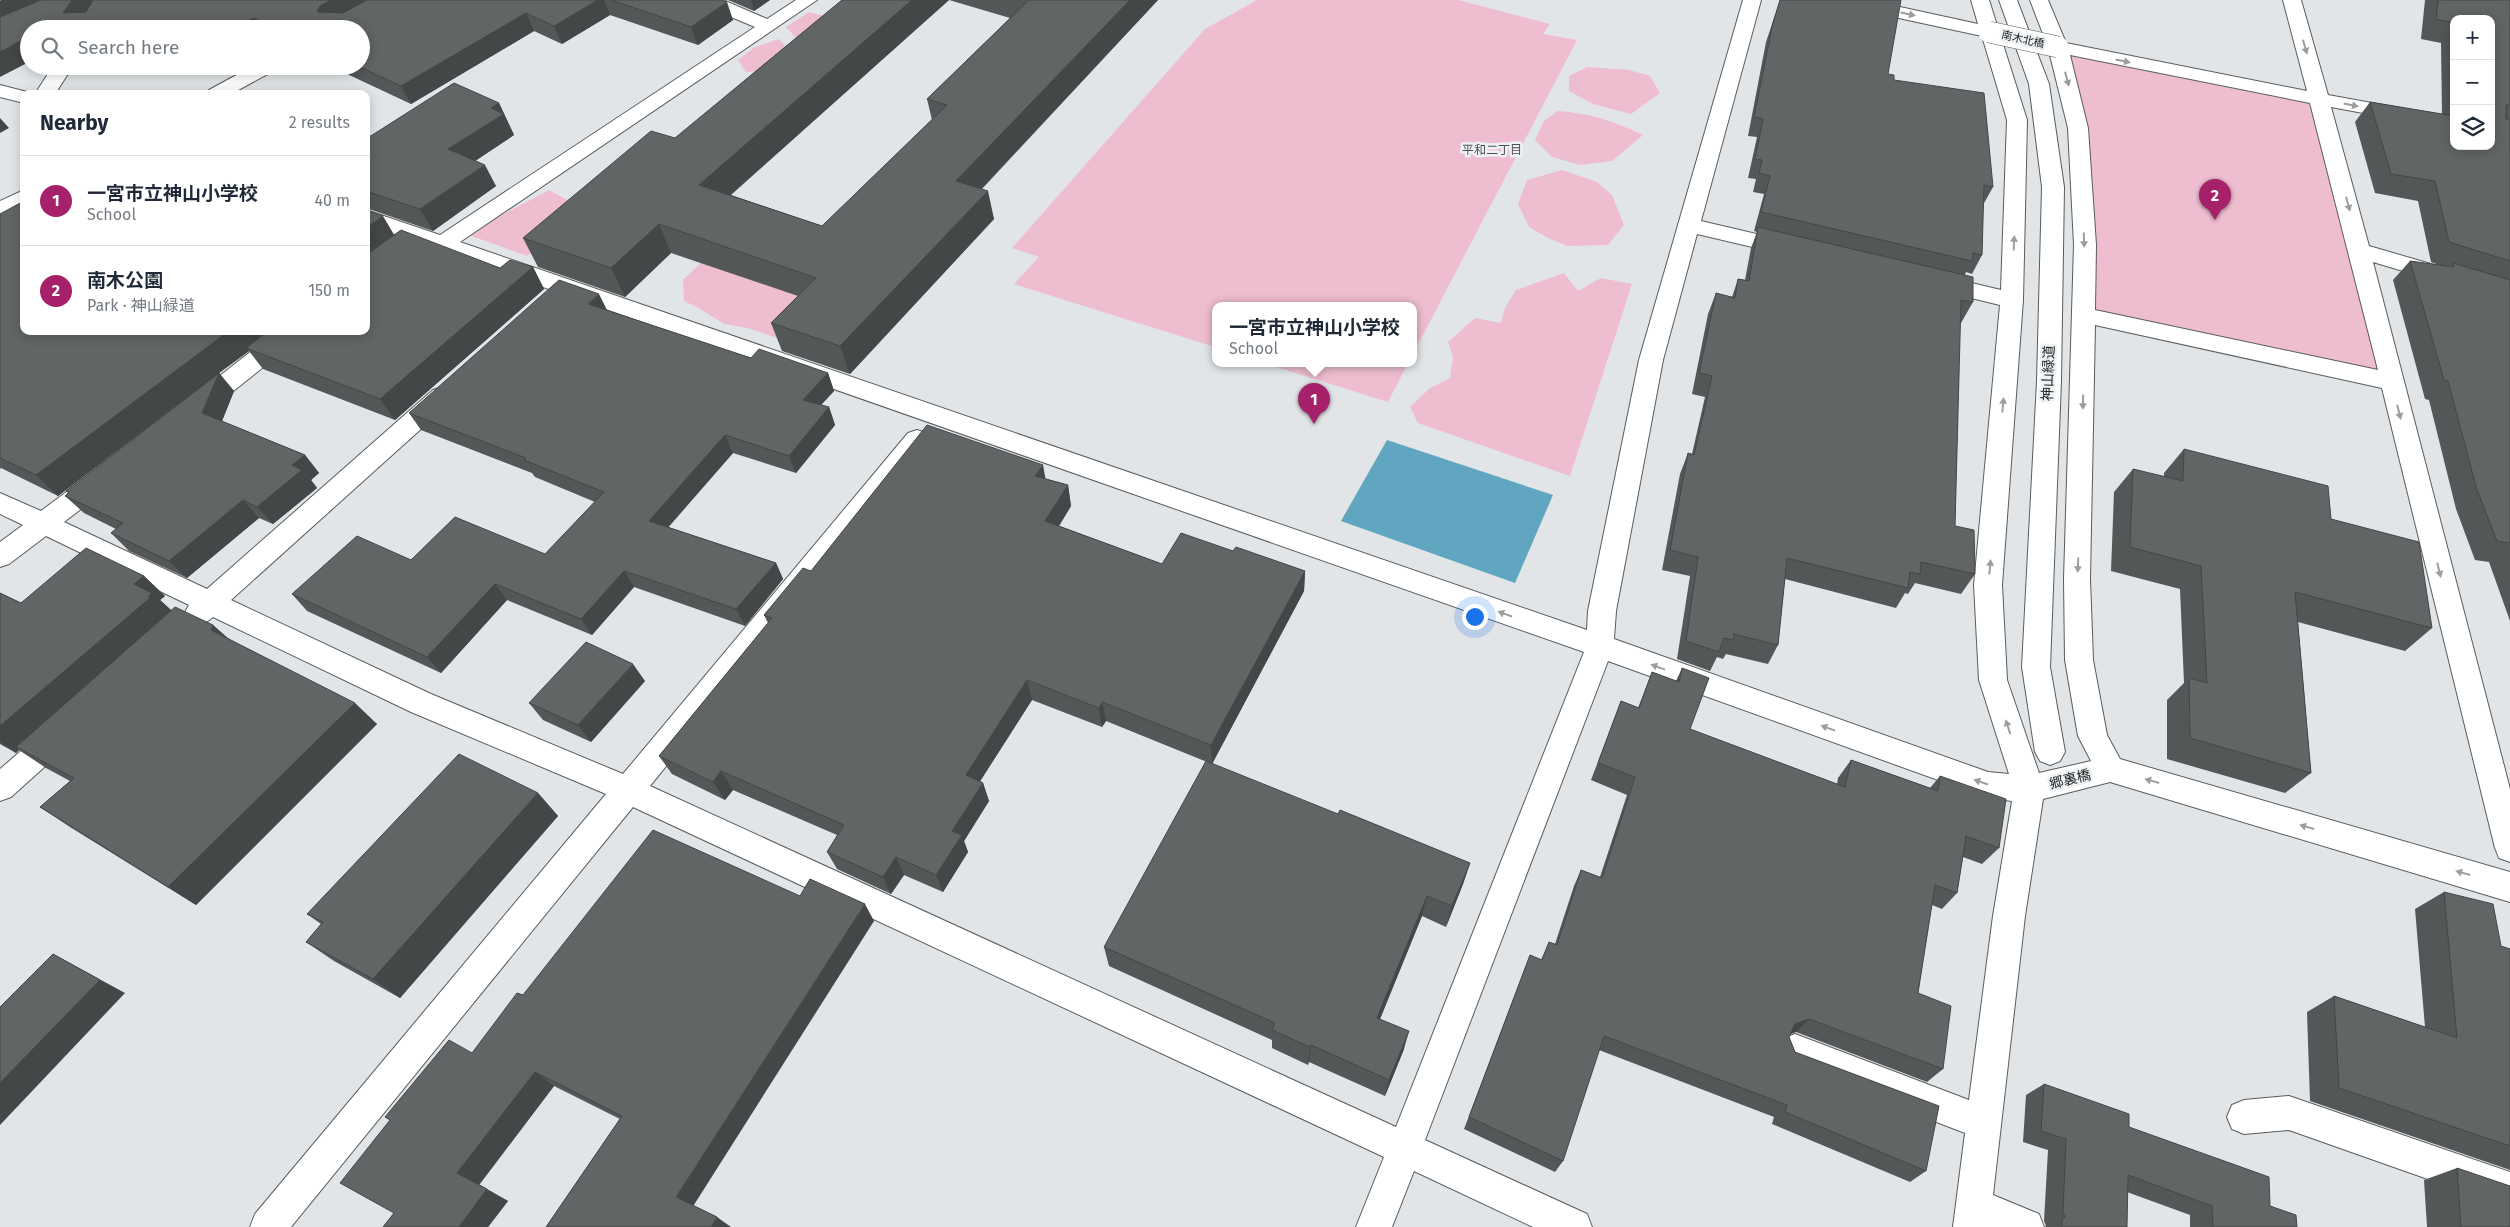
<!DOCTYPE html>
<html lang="en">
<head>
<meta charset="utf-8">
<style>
  :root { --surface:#fff; --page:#f6f6f7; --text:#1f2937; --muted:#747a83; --line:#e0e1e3; --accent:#a7216a }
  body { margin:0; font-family:"Fira Sans","Noto Sans JP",sans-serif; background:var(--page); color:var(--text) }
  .controls { position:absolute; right:15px; top:15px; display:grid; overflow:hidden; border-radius:10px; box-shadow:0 2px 12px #0003 }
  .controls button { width:45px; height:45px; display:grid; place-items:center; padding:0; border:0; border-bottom:1px solid var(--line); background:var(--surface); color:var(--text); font:25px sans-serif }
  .you { position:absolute; left:1474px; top:616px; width:18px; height:18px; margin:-12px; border:4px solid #fff; border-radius:50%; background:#1a73e8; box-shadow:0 0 0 8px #1a73e833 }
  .badge { display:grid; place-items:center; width:32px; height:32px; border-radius:50%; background:var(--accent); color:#fff; font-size:16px; font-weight:700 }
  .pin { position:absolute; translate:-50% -41px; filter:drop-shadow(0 1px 2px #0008) }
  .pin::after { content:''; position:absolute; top:26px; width:18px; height:15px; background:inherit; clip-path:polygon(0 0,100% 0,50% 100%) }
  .popup { position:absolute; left:1212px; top:302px; width:205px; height:65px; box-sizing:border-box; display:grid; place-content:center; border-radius:10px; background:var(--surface); filter:drop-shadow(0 1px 4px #0005); font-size:16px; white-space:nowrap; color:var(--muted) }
  .popup b { font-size:19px; color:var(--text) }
  .popup::after { content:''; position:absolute; left:50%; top:100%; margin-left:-10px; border:10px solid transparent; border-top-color:var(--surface) }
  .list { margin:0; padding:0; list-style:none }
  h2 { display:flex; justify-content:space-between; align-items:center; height:65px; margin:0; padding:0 20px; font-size:21px }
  h2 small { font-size:16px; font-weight:400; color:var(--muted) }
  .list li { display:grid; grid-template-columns:32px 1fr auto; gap:15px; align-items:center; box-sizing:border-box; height:90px; padding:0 20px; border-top:1px solid var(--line) }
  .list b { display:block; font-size:19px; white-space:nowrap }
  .list p { margin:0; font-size:16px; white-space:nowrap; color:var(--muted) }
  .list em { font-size:16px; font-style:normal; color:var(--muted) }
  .icon { flex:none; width:28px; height:28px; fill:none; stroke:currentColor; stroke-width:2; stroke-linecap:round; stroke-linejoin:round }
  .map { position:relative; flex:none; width:2510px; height:1227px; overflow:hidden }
  .search { position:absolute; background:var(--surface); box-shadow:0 2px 12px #0003; left:20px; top:20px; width:350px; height:55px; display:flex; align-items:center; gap:12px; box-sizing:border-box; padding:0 18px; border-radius:28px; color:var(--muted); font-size:19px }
  .panel { position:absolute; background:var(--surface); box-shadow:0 2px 12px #0003; left:20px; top:90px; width:350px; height:245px; border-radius:10px }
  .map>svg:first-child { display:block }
  .green { fill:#eebdd0 }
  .water { fill:#60a6c0 }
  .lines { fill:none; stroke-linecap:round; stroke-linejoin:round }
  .pedestrian-casing { stroke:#595c5e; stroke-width:2 }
  .minor-casing { stroke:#595c5e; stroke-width:2 }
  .tertiary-casing { stroke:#595c5e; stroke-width:2 }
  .pedestrian { fill:#fff; fill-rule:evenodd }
  .minor { fill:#fff; fill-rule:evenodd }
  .tertiary { fill:#fff; fill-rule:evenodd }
  .minor-bridge-casing { stroke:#595c5e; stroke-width:22; stroke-linecap:butt }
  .minor-bridge { stroke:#fff; stroke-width:21 }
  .wall { fill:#535758; fill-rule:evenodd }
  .shaded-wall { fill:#444747 }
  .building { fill:#616566; stroke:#444747 }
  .oneway { fill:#9c9d9d }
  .labels { text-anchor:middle; stroke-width:5; stroke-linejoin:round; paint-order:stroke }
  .far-street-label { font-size:11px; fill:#232525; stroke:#eef2f4 }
  .far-neighbourhood-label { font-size:12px; fill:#4f5254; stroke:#eef2f4 }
  .street-label { font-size:14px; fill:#232525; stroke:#eef2f4 }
</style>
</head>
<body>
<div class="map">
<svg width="2510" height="1227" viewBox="0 0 2510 1227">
  <rect width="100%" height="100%" fill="#e1e5e7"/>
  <g class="green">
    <path d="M1257,0H1458L1550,24L1543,34L1577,40L1413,354V305H1215V347L1014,284L1039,257L1012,248L1205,29Z"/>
    <path d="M809,12L828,17L800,42L786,27Z"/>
    <path d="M779,39L791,52L781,70L746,72L738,60L755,47Z"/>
    <path d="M2067,53L2313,102L2379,373L2091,312Z"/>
    <path d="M1587,67L1629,70L1650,76L1660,93L1631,114L1593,104L1569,91V76Z"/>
    <path d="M1558,111C1589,113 1614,121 1643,135L1612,161L1580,165L1552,157L1535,140L1544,121Z"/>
    <path d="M1562,170L1597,182L1612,195L1624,225L1608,245L1567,246L1548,238L1529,227L1518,204L1527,180Z"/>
    <path d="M549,190L580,207L557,232L527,256L466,234Z"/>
    <path d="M708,256L812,280L790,342L747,328L724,324L699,308L684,301L683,280Z"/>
    <path d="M1564,273L1578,291L1601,278L1632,284L1570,476L1418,423L1410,407L1430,388L1450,378L1453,357L1448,342L1475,318L1501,323L1505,308L1516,290Z"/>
    <path d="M1264,363H1408L1388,402Z"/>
  </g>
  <path class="water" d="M1387,440L1553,495L1515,583L1341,521Z"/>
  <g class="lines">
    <g class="pedestrian-casing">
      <path id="pedestrian" d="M1999,0H2017L2049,84L2064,187L2061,381L2050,667L2065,752L2060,761L2050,765L2040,761L2035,752L2022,667L2037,381L2042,187L2029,84Z"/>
    </g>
    <g class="minor-casing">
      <g id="minor">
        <path d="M698,0H723L767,19L796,0H817L460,242L1587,630L1588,611L1639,360L1743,0H1761L1701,221L1799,244L1802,249L1799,254L1791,256L1697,234L1663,360L1616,611L1614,639L1988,772L2009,774L1979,680L1974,585L2000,305L1930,288L1927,283L1930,278L1938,275L2001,290L2007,120L1982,36L1843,6L1836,4L1834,0H1868L1978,24L1971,0H1989L2027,120L2023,300L2002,585L2007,680L2039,773L2091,761L2078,736L2065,660L2064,579L2074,245L2068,128L2048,47L2030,0H2048L2066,43L2307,91L2283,0H2301L2328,95L2454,118V130L2331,107L2369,246L2510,287V303L2373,262L2510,789V862L2499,858L2495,848L2382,388L2095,325L2090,579L2093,660L2107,735L2120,759L2510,872V902L2110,782L2043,799L2025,916L1993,1195L2039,1214L2044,1227H1953L1965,1133L1783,1063L1778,1051L1783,1039L1795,1034L1969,1100L1993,916L2012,801L1988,798L1608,661L1425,1140L1587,1214L1592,1227H1533L1414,1171L1392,1227H1356L1384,1157L633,807L291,1227H250L255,1214L606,794L411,712L213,617C205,624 199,625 188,622L184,614L189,605L46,536L9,564L0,567V542L23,525L0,514V493L41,511L93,472L102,469L111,472L115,479L111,486L64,522L207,589L433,390L442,387L451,390L454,396L451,402L231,600L431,694L623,774L908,433L917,430L926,433L929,439L926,445L650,786L1396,1127L1584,652L366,225V210L440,235L755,27L700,4ZM2070,55L2310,103L2378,370L2095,310L2096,245L2088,128Z"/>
        <path d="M53,66H73L55,94H35Z"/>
        <path d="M0,85L31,93L32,94H24V103L0,97Z"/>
        <path d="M277,331H305L301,337L207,412L198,415L189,412L186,406L189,400Z"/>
        <path d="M60,722L70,726L75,735L70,744L11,797L0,801V769L50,726Z"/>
        <path d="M2289,1096L2510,1172V1208L2289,1130L2244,1134L2232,1129L2227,1117L2232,1105L2244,1100Z"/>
      </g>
    </g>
    <g class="tertiary-casing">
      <g id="tertiary">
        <path d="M253,66H278L275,70L231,94H206L209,90Z"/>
        <path d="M24,190V206L0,217V201Z"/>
      </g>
    </g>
    <use href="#pedestrian" class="pedestrian"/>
    <use href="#minor" class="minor"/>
    <use href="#tertiary" class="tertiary"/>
    <g class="minor-bridge-casing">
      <path id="minor-bridge" d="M1989,32L2058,47"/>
    </g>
    <use href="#minor-bridge" class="minor-bridge"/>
  </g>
  <g class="wall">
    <path d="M0,0H722L733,20L698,45L610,15L562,44L534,31L411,104L330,66H361V29H29Z"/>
    <path d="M728,0H770L754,11Z"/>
    <path d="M842,0H1158L982,189L994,219L850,374L782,351L771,323L798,296L671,253L625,297L538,267L523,238L675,138ZM949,0L1010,18L927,99L932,120L822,226L731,195Z"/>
    <path d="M1780,0L1888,74L1993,187L1983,205L1982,255L1972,274L1966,272L1965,275L1973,302L1961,323H1960L1955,526L1975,574L1961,594L1915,583L1908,594L1905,593L1896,608L1785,579L1778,645L1768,664L1726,654L1723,659L1717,657L1710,671L1677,659L1690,576L1662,570L1680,474L1688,453L1692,454L1705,397L1692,394L1708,314L1716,293L1732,297L1738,279L1745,280L1751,248L1757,232L1754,231L1764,194L1753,192L1756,179L1748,178L1757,137L1748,136L1766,42Z"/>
    <path d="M2425,0H2510V621L2489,562L2475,560L2456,509L2429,400L2425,399L2393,280L2410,261L2439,265L2431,262L2418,201L2375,193L2355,122L2370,102L2442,114L2441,43L2421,39ZM2454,19H2491V146H2454Z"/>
    <path d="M105,66H128L117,72Z"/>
    <path d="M499,103L514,135L475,161L496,186L433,231L366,208V139Z"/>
    <path d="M0,214L24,331H366L394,234L500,268L533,267L544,289L395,420L263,369L249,351L219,373L234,391L222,421L305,455L319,473L311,480L317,488L273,524L259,518L187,578L129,551L111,533L116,529L84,513L65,496L68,493L66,491L201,387L58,496L1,468L0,469Z"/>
    <path d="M608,311L751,358L828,373L834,391L821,405L829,407L835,425L796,473L733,453L668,527L776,563L783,579L745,626L634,587L592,635L507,600L441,673L307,611L292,594L411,560L545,554L595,502L535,477L532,473L421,430L409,413Z"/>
    <path d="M2184,449L2331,519L2432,628L2405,651L2298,622L2311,773L2285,793L2167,759V700L2184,683L2180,589L2111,571L2114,492L2133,469L2164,477V473Z"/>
    <path d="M1045,479L1068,485L1071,506L1059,526L1162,564L1233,551L1305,571L1304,591L1212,764L1106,721L1102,727L1032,700L980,781L983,783L989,801L964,841L968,852L943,892L904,875L891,894L837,869L827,852L837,835L733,790L725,800L672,774L659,756L768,623L764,615L811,571Z"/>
    <path d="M144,576L165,596L160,600L171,610L213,625L229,639L377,724L196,905L70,827L40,807L70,781L46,768L19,750L16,753L0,744V593L21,603Z"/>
    <path d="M1682,668L1690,729L1837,784L1838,778L1851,760L1930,788L1940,776L1999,848L1982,864L1963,857L1957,893L1942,909L1932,905L1918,993L1943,1069L1927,1082L1796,1032L1790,1034L1789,1037L1795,1052L1926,1171L1910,1182L1772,1124L1774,1117L1599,1050L1563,1161L1555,1172L1464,1129L1530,955L1541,960L1549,942L1555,944L1574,886L1581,870L1600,877L1627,795L1591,780L1621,701L1638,708L1652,672L1676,681Z"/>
    <path d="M645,681L591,742L543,720L529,703Z"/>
    <path d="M538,793L558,816L400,998L334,961L306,942L321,924L307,914Z"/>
    <path d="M1338,814L1470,863L1463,884L1446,927L1422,916L1380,1019L1404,1049L1385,1096L1309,1062L1308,1065L1272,1048V1040L1109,966L1104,947Z"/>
    <path d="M2444,892L2501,946L2510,949V1170L2310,1101L2307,1012L2334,996L2425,1027L2415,909Z"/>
    <path d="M800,896L874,921L546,1227L620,1119L554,1086L479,1185L508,1201L488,1227H383L394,1213L472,1053L523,995Z"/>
    <path d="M2044,1084L2129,1127L2270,1206L2297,1227H2190V1215L2127,1192V1227H2045L2046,1226L2044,1221L2048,1150L2023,1142L2026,1095Z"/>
    <path d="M2457,1168L2510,1227H2427L2424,1180Z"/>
  </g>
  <g class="shaded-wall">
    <path d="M2,0H55L0,25V1Z"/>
    <path d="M72,0H96L78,29L63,13Z"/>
    <path d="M331,0H374L330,23L317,12L320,6Z"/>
    <path d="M598,0H604L610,15L562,44L554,26Z"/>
    <path d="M751,0H770L754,11Z"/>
    <path d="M912,0H949L710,213L699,185Z"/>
    <path d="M1130,0H1158L962,209L956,181Z"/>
    <path d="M727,2L733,20L698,45L691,27Z"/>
    <path d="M526,13L534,31L411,104L401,86Z"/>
    <path d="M254,18L261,29H232Z"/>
    <path d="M29,36V62L0,77V52Z"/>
    <path d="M113,66H128L117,72Z"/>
    <path d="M499,103L514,135L460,171L448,149L491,108Z"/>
    <path d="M0,118L9,128L0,133Z"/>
    <path d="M485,165L496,186L433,231L420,209Z"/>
    <path d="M988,191L994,219L850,374L840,346Z"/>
    <path d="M383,216L396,238L366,259V228Z"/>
    <path d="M659,224L671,253L625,297L611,268Z"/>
    <path d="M533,267L544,289L395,420L380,399Z"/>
    <path d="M599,294L608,312L588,304Z"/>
    <path d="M229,331H274L246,348L249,351L219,373L234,391L218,431L202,413L219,373L58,496L36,475Z"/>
    <path d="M828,373L834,391L810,417L803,400Z"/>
    <path d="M829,407L835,425L796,473L789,456Z"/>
    <path d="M725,435L733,453L659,538L649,521Z"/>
    <path d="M305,455L319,473L311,480L317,488L273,524L257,507L292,465Z"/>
    <path d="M1043,465L1047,487L1035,476Z"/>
    <path d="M1068,485L1071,506L1049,542L1045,521Z"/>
    <path d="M243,500L259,518L187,578L169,561Z"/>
    <path d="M776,563L783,579L745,626L736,609Z"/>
    <path d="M624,571L634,587L592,635L581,619Z"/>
    <path d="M1305,571L1304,591L1212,764L1211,745Z"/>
    <path d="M144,576L165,596L160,600L173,612L16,747L19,750L16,753L0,742V726L134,584Z"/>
    <path d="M495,584L507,600L441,673L427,657Z"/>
    <path d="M213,625L237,647L211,630Z"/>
    <path d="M633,664L645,681L591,742L578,725Z"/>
    <path d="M1027,680L1032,700L972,794L966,775Z"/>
    <path d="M1102,702L1106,721L1102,727L1099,708Z"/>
    <path d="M355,703L377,724L196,905L168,887Z"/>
    <path d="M721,771L733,790L725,800L713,782Z"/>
    <path d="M983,783L989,801L964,841L968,852L943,892L936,875L952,831Z"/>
    <path d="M538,793L558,816L400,998L373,979Z"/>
    <path d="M896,857L904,875L891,894L883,877Z"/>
    <path d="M1470,863L1463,884L1446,927L1452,906Z"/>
    <path d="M1427,896L1422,916L1373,1036L1377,1018Z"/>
    <path d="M865,904L874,921L692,1208L676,1197Z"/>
    <path d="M53,954L125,993L0,1125V1083Z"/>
    <path d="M1809,1019L1796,1032L1782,1037L1795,1024Z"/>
    <path d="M1409,1031L1404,1049L1385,1096L1389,1080Z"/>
    <path d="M1311,1045L1309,1062L1308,1065L1310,1047Z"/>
    <path d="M535,1072L554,1086L479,1185L457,1173Z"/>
    <path d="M487,1189L508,1201L488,1227H459Z"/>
    <path d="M717,1217L731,1227H711Z"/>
  </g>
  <g class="building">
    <path d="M41,0H72L63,13L86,12L93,0H331L320,6L317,12L343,13L367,0H598L554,26L526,13L401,86L358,66H361V29H277L254,18L232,29H162L157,27L152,29H50L47,27L43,29H29V36L0,52V17Z"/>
    <path d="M611,0H722L727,2L691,27Z"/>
    <path d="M842,0H912L699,185L822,226L947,105L927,99L1029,0H1130L956,181L988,191L840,346L771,323L816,278L659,224L611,268L523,238L651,131L675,138Z"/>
    <path d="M1780,0H1901L1888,74L1894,75V80L1984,93L1993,187L1984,185L1982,255L1973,253L1972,261L1761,212L1770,176L1759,173L1762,160L1755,159L1763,119L1754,117L1773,23Z"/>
    <path d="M2438,0H2510V105H2506V119L2510,120V261L2449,242L2435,181L2391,174L2370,102L2454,116V146H2491V19H2454V23L2436,19Z"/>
    <path d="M454,83L499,103L491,108L504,114L448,149L485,165L420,209L366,191V139Z"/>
    <path d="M24,201V331H229L36,475L0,458V214Z"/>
    <path d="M366,210L383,216L366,228Z"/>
    <path d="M1758,227L1973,277V302L1961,300L1955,526L1974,530L1975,574L1921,562L1920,574L1910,572L1908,588L1787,558L1778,645L1734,634L1733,640L1724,638L1719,652L1686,641L1698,557L1670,550L1688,453L1694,455L1712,376L1699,373L1716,293L1735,298L1738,279L1749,281Z"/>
    <path d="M401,230L500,268L510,260L533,267L380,399L246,348L268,331H366V255Z"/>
    <path d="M2410,261L2454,267L2453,263L2510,280V543L2497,541L2477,490L2448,381L2444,380Z"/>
    <path d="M559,280L599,294L588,304L751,358L759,349L828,373L803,400L829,407L789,456L725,435L649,521L776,563L736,609L624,571L581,619L495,584L427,657L292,594L357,536L411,560L455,517L545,554L604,492L524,460L526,458L409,413Z"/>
    <path d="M219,373L202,413L305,455L292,465L302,470L257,507L243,500L169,561L111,533L123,523L65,496L69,492L66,491Z"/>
    <path d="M927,425L1043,465L1035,476L1068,485L1045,521L1162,564L1181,533L1233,551L1236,547L1305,571L1211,745L1102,702L1099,708L1027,680L966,775L983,783L952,831L962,835L936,875L896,857L883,877L827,852L844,825L721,771L713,782L659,756L772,618L764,615L803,568L811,571Z"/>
    <path d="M2184,449L2328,486L2331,519L2419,542L2432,628L2295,592L2311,773L2190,738L2189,678L2207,683L2201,566L2130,547L2133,469L2183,481Z"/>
    <path d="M86,548L144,576L134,584L152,593L148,597L150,598L0,726V593L21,603Z"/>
    <path d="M175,607L213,625L211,630L355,703L168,887L40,807L74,778L16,747Z"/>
    <path d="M586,642L633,664L578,725L529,703Z"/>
    <path d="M1682,668L1709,678L1690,729L1845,787L1851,760L1938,791L1940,776L2006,799L1999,848L1966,836L1957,893L1935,885L1918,993L1951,1006L1943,1069L1809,1019L1795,1024L1789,1037L1795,1052L1939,1106L1926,1171L1785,1112L1787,1105L1604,1036L1563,1161L1469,1117L1530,955L1542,960L1549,942L1557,945L1581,870L1602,878L1635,777L1598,763L1621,701L1639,708L1652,672L1679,682Z"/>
    <path d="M459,754L538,793L373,979L306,942L323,922L307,914Z"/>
    <path d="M1206,761L1338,814L1340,810L1470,863L1452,906L1427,896L1377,1018L1409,1031L1389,1080L1311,1045L1310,1047L1272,1030L1275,1023L1104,947Z"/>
    <path d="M653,830L800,896L810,879L865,904L676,1197L717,1217L711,1227H546L622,1116L535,1072L457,1173L487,1189L459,1227H383L394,1213L340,1183L390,1120L385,1117L449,1040L472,1053L517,993L523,995Z"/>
    <path d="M2444,892L2493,904L2501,946L2510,949V1146L2339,1088L2334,996L2457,1038Z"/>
    <path d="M53,954L100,980L0,1083V1007Z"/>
    <path d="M2044,1084L2129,1114V1127L2269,1177L2270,1206L2296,1215L2297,1227H2213L2212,1206L2128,1175L2127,1227H2062V1220L2065,1217L2063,1212L2066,1139L2041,1131Z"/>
    <path d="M2457,1168L2510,1186V1227H2461Z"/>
  </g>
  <defs><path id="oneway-solid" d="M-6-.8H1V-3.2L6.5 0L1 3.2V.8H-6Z" transform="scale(1.25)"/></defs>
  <g class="oneway">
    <use href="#oneway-solid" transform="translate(1908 14) rotate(12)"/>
    <use href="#oneway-solid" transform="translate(2305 47) rotate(74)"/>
    <use href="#oneway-solid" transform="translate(2123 61) rotate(12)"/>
    <use href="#oneway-solid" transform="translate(2067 79) rotate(75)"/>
    <use href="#oneway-solid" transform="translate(2351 105) rotate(11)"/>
    <use href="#oneway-solid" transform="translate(2348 204) rotate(75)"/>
    <use href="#oneway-solid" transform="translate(2084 240) rotate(88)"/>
    <use href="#oneway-solid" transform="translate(2014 243) rotate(-88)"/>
    <use href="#oneway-solid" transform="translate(2083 402) rotate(91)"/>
    <use href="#oneway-solid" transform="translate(2003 405) rotate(-85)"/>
    <use href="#oneway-solid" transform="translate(2399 412) rotate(76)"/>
    <use href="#oneway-solid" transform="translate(2078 565) rotate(92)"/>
    <use href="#oneway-solid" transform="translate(1990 567) rotate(-85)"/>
    <use href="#oneway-solid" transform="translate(2439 570) rotate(76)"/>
    <use href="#oneway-solid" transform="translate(1505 614) rotate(-161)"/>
    <use href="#oneway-solid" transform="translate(1658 667) rotate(-160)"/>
    <use href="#oneway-solid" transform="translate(2008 727) rotate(-108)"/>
    <use href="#oneway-solid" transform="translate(1828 728) rotate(-160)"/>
    <use href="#oneway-solid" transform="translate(2152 781) rotate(-164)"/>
    <use href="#oneway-solid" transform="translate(1981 782) rotate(-161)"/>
    <use href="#oneway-solid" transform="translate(2307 827) rotate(-164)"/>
    <use href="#oneway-solid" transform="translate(2463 873) rotate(-164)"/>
  </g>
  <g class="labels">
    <g class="far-street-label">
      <text transform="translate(2023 39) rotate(13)" y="4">南木北橋</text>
    </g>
    <g class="far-neighbourhood-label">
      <text x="1492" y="154">平和二丁目</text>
    </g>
    <g class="street-label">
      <text transform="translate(2048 373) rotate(-88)" y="5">神山緑道</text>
      <text transform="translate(2070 779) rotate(-14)" y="5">郷裏橋</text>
    </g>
  </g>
</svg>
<div class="controls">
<button>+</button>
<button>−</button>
<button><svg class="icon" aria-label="layers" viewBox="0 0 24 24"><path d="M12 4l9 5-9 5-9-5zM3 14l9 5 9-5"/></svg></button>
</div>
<div class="you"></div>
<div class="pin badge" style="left:1314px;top:424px">1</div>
<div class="popup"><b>一宮市立神山小学校</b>School</div>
<div class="pin badge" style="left:2215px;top:220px">2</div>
<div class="search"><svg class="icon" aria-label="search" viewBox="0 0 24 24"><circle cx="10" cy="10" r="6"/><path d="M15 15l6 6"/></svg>Search here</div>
<section class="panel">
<h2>Nearby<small>2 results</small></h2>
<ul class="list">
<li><span class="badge">1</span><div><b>一宮市立神山小学校</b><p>School</p></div><em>40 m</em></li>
<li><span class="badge">2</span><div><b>南木公園</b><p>Park · 神山緑道</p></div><em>150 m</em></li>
</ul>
</section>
</div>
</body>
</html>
